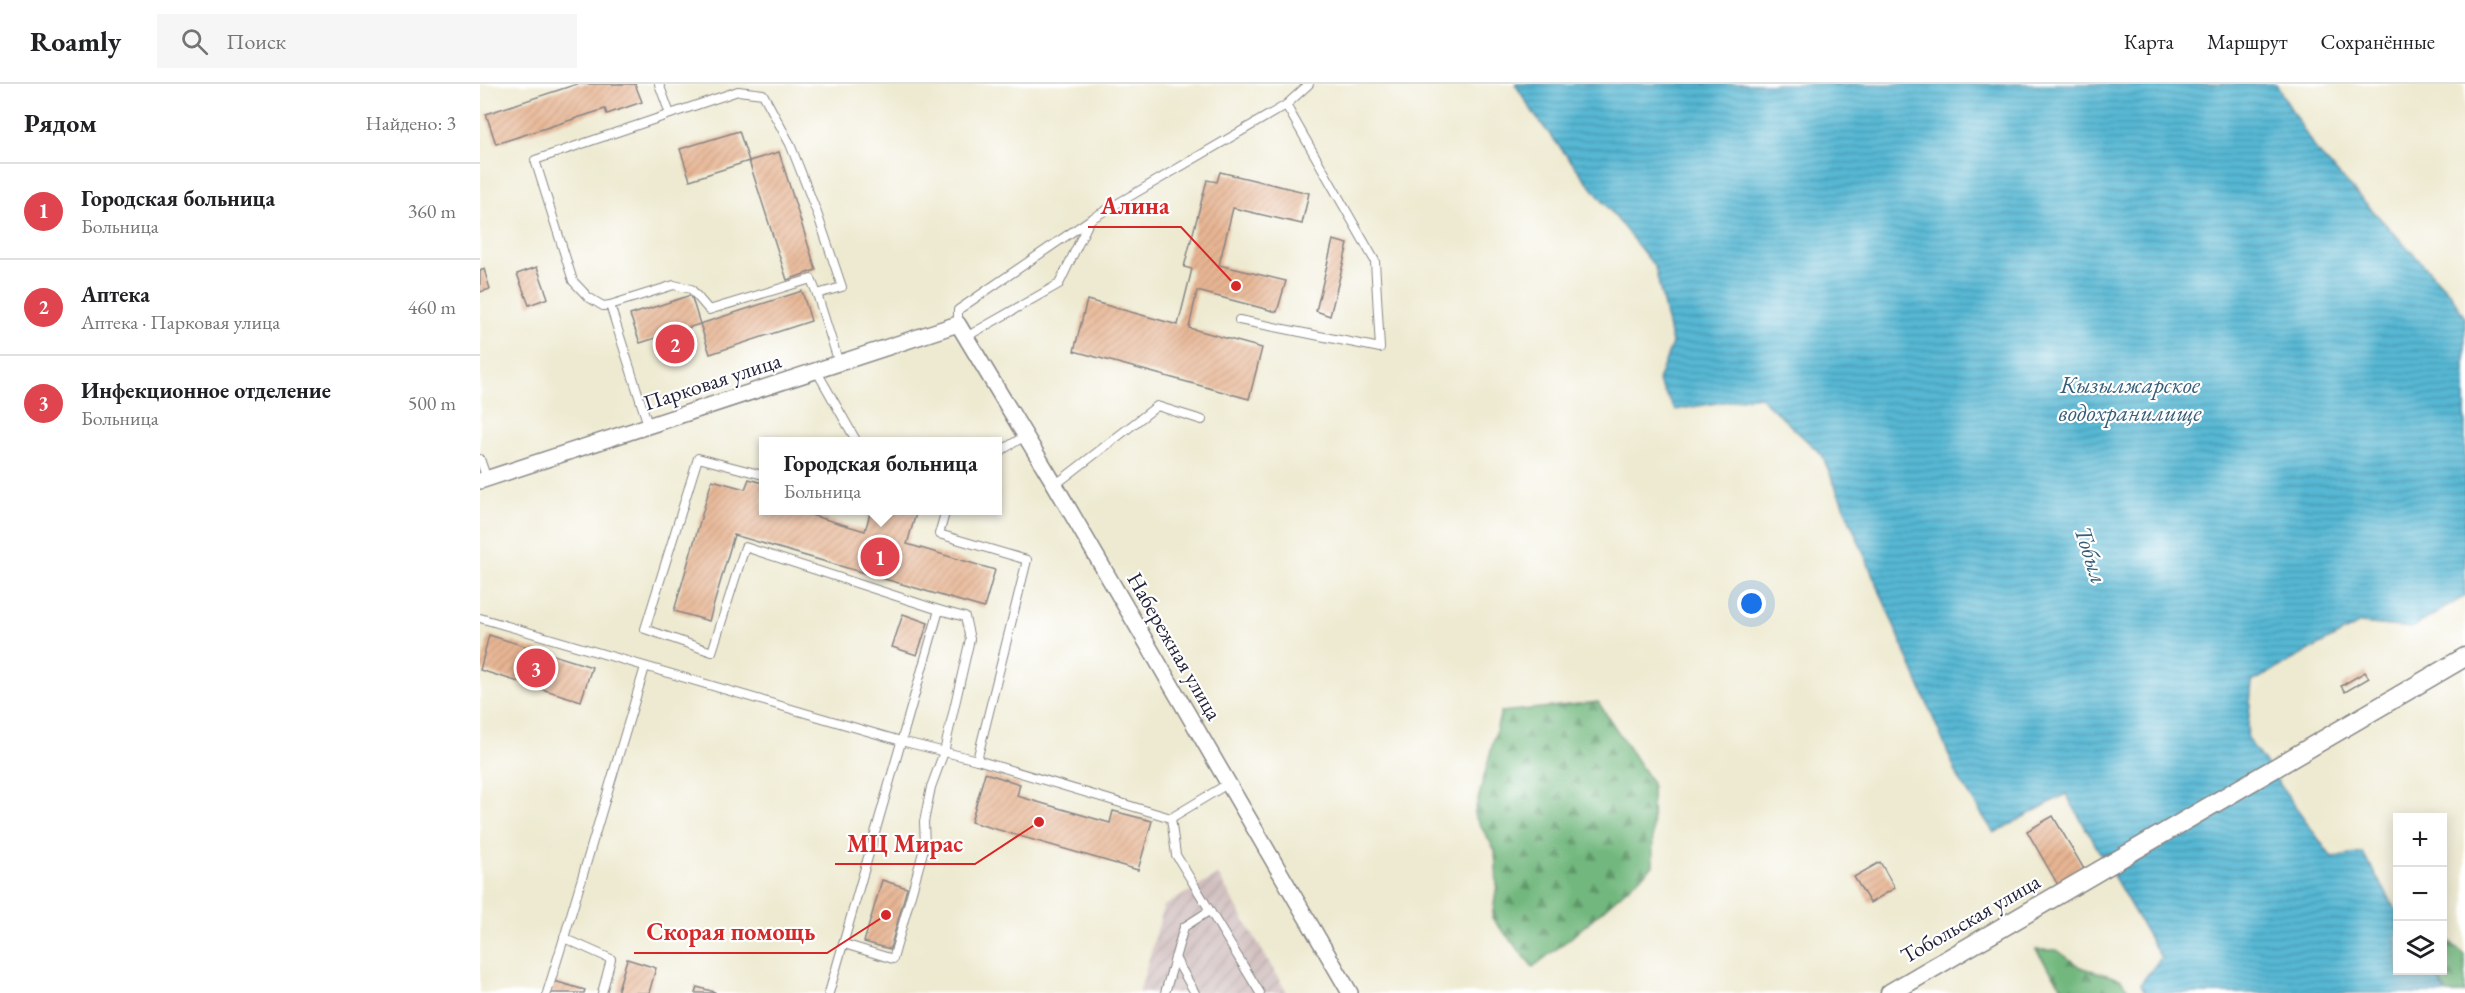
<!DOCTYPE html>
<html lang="ru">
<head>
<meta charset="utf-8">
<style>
  :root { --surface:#fff; --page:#f6f6f6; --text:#202124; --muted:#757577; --line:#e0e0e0; --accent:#c8321e }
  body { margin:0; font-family:"EB Garamond",serif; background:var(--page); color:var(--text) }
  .controls { position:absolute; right:18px; bottom:18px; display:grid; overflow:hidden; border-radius:0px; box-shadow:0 3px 15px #0003 }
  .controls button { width:54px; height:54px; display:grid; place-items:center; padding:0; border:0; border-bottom:2px solid var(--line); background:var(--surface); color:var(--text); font:30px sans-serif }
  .you { position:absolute; left:1272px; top:520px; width:21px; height:21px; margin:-15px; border:4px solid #fff; border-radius:50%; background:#1a73e8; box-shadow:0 0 0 9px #1a73e833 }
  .badge { display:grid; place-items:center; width:39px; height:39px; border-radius:50%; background:var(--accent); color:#fff; font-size:20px; font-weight:700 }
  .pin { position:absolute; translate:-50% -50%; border:3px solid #fff; box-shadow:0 2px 6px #0006 }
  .popup { position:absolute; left:279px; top:353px; width:243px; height:78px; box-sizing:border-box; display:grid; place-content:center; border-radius:0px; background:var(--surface); filter:drop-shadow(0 2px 4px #0005); font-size:20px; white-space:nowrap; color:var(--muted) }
  .popup b { font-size:22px; color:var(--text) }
  .popup::after { content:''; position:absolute; left:50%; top:100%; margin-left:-12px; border:12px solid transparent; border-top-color:var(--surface) }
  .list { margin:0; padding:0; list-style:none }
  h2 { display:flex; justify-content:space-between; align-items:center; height:78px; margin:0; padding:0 24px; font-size:26px }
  h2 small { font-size:20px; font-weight:400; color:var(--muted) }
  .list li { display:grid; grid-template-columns:39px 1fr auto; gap:18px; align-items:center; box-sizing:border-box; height:96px; padding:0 24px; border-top:2px solid var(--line) }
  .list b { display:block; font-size:22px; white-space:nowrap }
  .list p { margin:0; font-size:20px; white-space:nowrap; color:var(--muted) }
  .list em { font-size:20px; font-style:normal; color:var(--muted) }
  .icon { flex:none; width:33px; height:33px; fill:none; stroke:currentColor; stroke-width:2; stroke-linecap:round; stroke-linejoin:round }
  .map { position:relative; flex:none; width:1985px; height:909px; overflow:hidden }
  header { display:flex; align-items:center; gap:36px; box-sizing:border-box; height:84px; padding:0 30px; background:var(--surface); border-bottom:2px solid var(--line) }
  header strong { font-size:28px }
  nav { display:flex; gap:33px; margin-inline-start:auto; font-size:21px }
  .search { width:420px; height:54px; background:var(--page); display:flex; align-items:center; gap:15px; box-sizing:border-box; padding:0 21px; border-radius:0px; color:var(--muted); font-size:22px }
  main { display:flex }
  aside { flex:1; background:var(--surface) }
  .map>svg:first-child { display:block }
  .industrial { fill:url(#industrial-furrows) }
  .forest { fill:url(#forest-firs); stroke:#4a6d5c; stroke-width:1.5 }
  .water { fill:url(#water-rules); stroke:#3c6d88; stroke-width:1.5 }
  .building { fill:url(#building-hatch) }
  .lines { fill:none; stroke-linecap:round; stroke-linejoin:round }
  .service-casing { stroke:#888686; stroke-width:10 }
  .minor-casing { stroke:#888686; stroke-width:18 }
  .tertiary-casing { stroke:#888686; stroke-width:21 }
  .service { stroke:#fff; stroke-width:8 }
  .minor { stroke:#fff; stroke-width:15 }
  .tertiary { stroke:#fff; stroke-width:18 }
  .labels { text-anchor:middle; stroke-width:4.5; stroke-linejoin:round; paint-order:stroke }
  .street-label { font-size:22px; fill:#22223b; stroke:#fff }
  .water-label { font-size:24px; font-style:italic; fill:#375e78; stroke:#fff }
  .leader { fill:none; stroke:#d62828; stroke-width:2 }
  .callout-dot { fill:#d62828; stroke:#fff; stroke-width:2 }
  .callout-label { font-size:24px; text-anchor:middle; font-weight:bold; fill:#d62828; stroke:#fff; stroke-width:4.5; stroke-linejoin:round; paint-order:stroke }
</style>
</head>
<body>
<header>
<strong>Roamly</strong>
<div class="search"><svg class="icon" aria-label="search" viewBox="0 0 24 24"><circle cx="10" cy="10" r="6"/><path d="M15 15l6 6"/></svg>Поиск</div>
<nav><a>Карта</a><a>Маршрут</a><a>Сохранённые</a></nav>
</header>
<main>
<aside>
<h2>Рядом<small>Найдено: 3</small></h2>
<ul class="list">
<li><span class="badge" style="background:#e0444e">1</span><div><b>Городская больница</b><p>Больница</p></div><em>360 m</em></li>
<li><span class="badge" style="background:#e0444e">2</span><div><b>Аптека</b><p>Аптека · Парковая улица</p></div><em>460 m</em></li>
<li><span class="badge" style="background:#e0444e">3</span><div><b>Инфекционное отделение</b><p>Больница</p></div><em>500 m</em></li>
</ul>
</aside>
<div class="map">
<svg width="1985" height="909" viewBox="0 0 1985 909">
  <defs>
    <pattern id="industrial-furrows" width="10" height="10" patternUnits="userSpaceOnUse" patternTransform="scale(1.5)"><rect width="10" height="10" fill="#d1bfbf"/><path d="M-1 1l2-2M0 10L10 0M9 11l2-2" fill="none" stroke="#b3a4a5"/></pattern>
    <pattern id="forest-firs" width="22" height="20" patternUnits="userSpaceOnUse" patternTransform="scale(1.5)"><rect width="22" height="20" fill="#72b87e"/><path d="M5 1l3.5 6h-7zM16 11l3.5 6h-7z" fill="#5d9568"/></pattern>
    <pattern id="water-rules" width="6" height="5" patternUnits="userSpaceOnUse" patternTransform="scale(1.5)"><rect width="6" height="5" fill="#56b8d4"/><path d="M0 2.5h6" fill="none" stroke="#4795ad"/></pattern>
    <pattern id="building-hatch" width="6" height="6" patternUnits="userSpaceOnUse" patternTransform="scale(1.5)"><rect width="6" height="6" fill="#e7b593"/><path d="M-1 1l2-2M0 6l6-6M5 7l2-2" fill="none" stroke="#c69b80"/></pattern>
  </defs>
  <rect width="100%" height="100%" fill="#fff"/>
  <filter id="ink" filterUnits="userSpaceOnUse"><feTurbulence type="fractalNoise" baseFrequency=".0167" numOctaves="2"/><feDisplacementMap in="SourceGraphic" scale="12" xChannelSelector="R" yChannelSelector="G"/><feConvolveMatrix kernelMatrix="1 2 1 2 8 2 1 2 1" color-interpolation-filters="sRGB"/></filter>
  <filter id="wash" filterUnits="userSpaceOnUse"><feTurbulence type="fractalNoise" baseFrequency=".008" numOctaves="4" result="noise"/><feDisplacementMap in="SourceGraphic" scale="24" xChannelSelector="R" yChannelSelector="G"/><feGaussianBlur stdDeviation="1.35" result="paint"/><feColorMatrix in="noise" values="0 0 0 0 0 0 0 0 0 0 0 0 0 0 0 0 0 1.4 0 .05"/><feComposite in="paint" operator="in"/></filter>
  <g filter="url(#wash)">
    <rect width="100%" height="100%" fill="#eeead1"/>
    <path class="industrial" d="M738,791L807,909H659L684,822Z"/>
    <g class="forest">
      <path d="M1118,618L1172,699L1173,782L1093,852L1053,883L1012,834L1017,801L1015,766L994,731L1021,628Z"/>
      <path d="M1966,854L1985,871V909H1967L1955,887L1962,886L1963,858Z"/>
      <path d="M1556,866H1577L1600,883L1640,895L1652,909H1586Z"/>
    </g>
    <path class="water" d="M1035,0H1796L1835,65L1970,209L1985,234V512L1932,544L1880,539L1772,598L1767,654L1852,774L1883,769L1917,827L1918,886L1953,887L1966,909H1666L1660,900L1681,874L1586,710L1514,749L1479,695L1342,371L1279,312L1195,326L1178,297L1192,259L1175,183L1056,33Z"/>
    <g id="blocks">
      <g class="building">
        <path d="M97,0H155L162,18L127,30L125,25L16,60L6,30Z"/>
        <path d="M259,47L269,77L299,68L336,186L307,196L269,77L210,96L200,65Z"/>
        <path d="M740,88L829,109L822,140L753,124L739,181L806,197L797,228L717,207L709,244L782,264L769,315L594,267L607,216L698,241L712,185L704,183L727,96L737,98Z"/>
        <path d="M853,156L868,160L850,232L836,227Z"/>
        <path d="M57,183L68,214L49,221L37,190Z"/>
        <path d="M4,185L10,205L0,208V187Z"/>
        <path d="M322,207L331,237L230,270L220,240L160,259L150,231L211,211L220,240Z"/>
        <path d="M269,395L283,399V426H314L385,447L391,426H437L427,460L515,486L504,524L254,451L229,537L194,527L232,396L265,405Z"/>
        <path d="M423,530L448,539L437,571L412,563Z"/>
        <path d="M9,551L112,583L101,617L0,586Z"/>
        <path d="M1885,588L1889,594L1865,608L1861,602Z"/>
        <path d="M505,689L540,700L537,712L630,739L633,727L672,737L658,786L491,738Z"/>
        <path d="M1573,732L1604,785L1578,801L1547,747Z"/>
        <path d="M1400,778L1415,804L1390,819L1374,793Z"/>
        <path d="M402,796L427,804L410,865L384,858Z"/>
        <path d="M147,875L176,884L169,909H137Z"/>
        <path d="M74,897L105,906L104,909H70Z"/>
        <path d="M217,903L235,908V909H215Z"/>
      </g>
    </g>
  </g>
  <g filter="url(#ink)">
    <use href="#blocks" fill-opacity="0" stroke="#888686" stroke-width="1.5"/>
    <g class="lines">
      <g class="service-casing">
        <g id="service">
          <path d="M179,0L190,30"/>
          <path d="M806,21L829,0"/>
          <path d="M130,221L194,201L211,205L229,226L331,195L337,210"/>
          <path d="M478,240V226L611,135L806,21L895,177L900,264L759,236"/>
          <path d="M486,253L579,200L610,136"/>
          <path d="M336,286L377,358"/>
          <path d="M168,341L130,221L123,222L108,213L93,197L55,76L258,7L283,10L310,60L337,129L362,203L337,210L359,279"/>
          <path d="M517,369L545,352"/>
          <path d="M0,375L7,395"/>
          <path d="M283,391L218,374L165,545L232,568L265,463L459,526"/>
          <path d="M575,401L677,322L722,336"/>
          <path d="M466,426L459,450L547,476L497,676"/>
          <path d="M0,534L421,657L497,676L691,734L749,699"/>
          <path d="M691,734L696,771L780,909"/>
          <path d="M695,874L715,909"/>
          <path d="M67,909L84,854"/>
          <path d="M122,909L131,875L84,854L165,583"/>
          <path d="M349,909L459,526L485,533L490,555L464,668L451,703L444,738L445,761L413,875L364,860"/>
          <path d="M685,909L704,843L729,827"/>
        </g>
      </g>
      <g class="minor-casing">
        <path id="minor" d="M0,397L478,240L575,401L870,909"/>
      </g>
      <g class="tertiary-casing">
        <path id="tertiary" d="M1410,909L1985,573"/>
      </g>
      <use href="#service" class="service"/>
      <use href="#minor" class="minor"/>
      <use href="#tertiary" class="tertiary"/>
    </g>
  </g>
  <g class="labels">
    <g class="street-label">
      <text transform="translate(232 297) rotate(-18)" y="8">Парковая улица</text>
      <text transform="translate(695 562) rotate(60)" y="8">Набережная улица</text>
      <text transform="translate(1490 834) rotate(-30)" y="8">Тобольская улица</text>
    </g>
    <g class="water-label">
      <text x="1650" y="309">Кызылжарское<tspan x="1650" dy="28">водохранилище</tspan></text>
      <text transform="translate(1611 471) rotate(72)" y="8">Тобыл</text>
    </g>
  </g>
  <path class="leader" d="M756 202L701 143H608M559 738L495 780H355M406 831L347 869H154"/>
  <g class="callout-dot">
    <circle cx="756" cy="202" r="6"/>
    <circle cx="559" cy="738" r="6"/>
    <circle cx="406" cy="831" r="6"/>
  </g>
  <g class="callout-label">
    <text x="655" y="130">Алина</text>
    <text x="425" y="768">МЦ Мирас</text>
    <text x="251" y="856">Скорая помощь</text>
  </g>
</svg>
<div class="controls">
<button>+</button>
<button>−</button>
<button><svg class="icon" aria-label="layers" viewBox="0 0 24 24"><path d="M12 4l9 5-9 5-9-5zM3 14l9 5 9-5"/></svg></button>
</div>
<div class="you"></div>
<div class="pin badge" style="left:400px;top:473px;background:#e0444e">1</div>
<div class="popup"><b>Городская больница</b>Больница</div>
<div class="pin badge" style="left:195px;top:260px;background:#e0444e">2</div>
<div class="pin badge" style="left:56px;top:584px;background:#e0444e">3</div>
</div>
</main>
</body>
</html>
